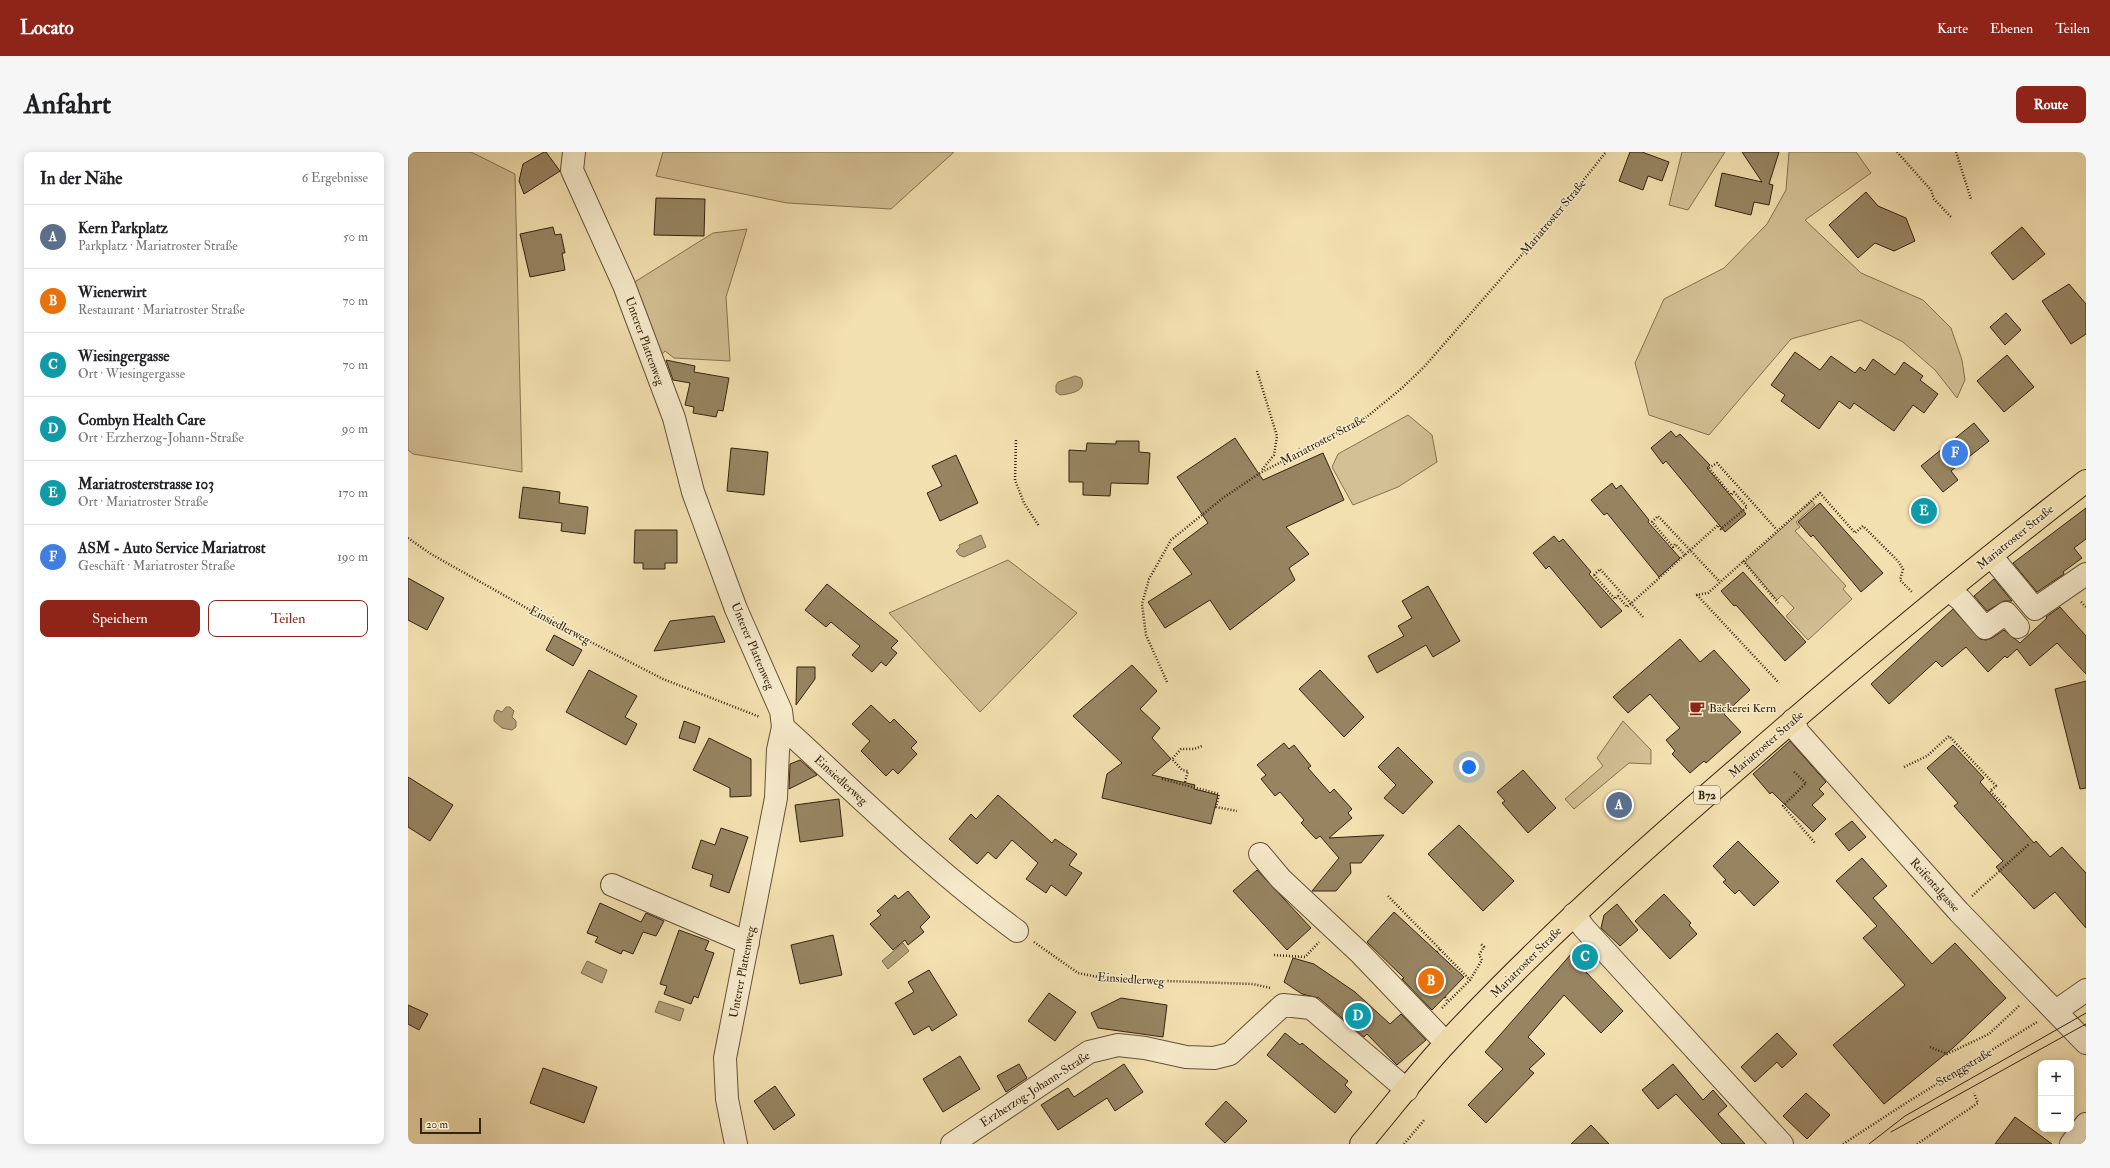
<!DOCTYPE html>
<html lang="de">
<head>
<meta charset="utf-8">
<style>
  :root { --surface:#fff; --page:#f6f6f6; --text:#202124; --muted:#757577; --line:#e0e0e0; --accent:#8f2418 }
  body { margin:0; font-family:"IM FELL Double Pica",serif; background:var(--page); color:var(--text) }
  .controls { position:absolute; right:12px; bottom:12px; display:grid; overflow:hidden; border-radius:8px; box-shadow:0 2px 10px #0003 }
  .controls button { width:36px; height:36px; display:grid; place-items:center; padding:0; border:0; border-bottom:1px solid var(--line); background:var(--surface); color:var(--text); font:20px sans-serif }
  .scale { position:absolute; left:12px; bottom:10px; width:61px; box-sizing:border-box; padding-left:4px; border:2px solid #34230d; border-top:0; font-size:11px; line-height:14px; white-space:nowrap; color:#34230d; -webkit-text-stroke:3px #f7ebcc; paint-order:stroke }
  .you { position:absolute; left:1061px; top:615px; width:14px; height:14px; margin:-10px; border:3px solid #fff; border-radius:50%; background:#1a73e8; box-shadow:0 0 0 6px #1a73e833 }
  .badge { display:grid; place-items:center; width:26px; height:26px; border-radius:50%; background:var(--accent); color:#fff; font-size:13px; font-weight:700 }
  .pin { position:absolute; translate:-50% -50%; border:2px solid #fff; box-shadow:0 1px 4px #0006 }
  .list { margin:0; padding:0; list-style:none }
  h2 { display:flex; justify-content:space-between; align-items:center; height:52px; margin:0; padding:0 16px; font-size:17px }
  h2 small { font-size:13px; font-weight:400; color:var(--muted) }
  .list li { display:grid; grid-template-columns:26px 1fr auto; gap:12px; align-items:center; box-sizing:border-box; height:64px; padding:0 16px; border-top:1px solid var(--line) }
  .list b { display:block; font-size:15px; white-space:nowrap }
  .list p { margin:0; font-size:13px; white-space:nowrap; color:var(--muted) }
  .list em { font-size:13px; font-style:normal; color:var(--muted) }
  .actions { display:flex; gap:8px; padding:12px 16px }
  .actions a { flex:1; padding:9px 0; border:1px solid var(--accent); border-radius:8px; text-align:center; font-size:14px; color:var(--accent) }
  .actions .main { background:var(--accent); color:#fff }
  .map { position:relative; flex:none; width:1678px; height:992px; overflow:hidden; border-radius:8px }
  header { display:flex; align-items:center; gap:24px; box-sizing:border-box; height:56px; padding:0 20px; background:var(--accent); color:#fff }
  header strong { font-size:19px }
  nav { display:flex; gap:22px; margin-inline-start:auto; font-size:14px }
  .intro { display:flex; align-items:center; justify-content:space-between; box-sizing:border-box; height:96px; padding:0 24px }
  h1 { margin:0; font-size:28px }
  .button { padding:10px 18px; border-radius:8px; background:var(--accent); color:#fff; font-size:14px; font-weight:700 }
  main { display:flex; gap:24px; padding:0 24px }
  aside { flex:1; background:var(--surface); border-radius:8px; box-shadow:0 2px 10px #0003 }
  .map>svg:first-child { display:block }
  .green { fill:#d3c094; stroke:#847250 }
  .water { fill:#b2a079; stroke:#806e4e }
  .building { fill:#978562; stroke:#34230d }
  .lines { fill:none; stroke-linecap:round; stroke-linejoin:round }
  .minor-casing { stroke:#645236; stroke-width:24 }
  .major-casing { stroke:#34230d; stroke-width:24 }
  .path { stroke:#34230d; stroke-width:2.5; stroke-dasharray:1 2; stroke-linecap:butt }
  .minor { stroke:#f7ebcc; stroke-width:22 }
  .major { stroke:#f3e0b0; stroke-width:22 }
  .tram { stroke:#34230d; stroke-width:1 }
  .path-bridge { stroke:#34230d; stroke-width:2.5; stroke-dasharray:1 2; stroke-linecap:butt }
  .labels { text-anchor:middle; stroke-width:3; stroke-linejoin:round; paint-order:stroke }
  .shield { fill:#f7ebcc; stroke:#6e5f46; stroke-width:1 }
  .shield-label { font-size:11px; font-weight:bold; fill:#34230d }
  .street-label { font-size:12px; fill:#34230d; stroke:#f7ebcc }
  .poi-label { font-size:12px; fill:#34230d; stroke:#f7ebcc; text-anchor:start }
</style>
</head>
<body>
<header>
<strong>Locato</strong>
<nav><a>Karte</a><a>Ebenen</a><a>Teilen</a></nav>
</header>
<div class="intro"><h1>Anfahrt</h1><a class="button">Route</a></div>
<main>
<aside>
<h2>In der Nähe<small>6 Ergebnisse</small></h2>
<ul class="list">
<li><span class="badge" style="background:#5c6f8a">A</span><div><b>Kern Parkplatz</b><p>Parkplatz · Mariatroster Straße</p></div><em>50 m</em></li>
<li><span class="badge" style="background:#e8710a">B</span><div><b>Wienerwirt</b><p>Restaurant · Mariatroster Straße</p></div><em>70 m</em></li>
<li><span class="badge" style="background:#0f9aa8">C</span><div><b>Wiesingergasse</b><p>Ort · Wiesingergasse</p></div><em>70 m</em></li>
<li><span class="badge" style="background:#0f9aa8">D</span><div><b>Combyn Health Care</b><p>Ort · Erzherzog-Johann-Straße</p></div><em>90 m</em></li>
<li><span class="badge" style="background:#0f9aa8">E</span><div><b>Mariatrosterstrasse 103</b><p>Ort · Mariatroster Straße</p></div><em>170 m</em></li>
<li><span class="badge" style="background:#3f7fe0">F</span><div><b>ASM - Auto Service Mariatrost</b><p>Geschäft · Mariatroster Straße</p></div><em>190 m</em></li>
</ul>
<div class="actions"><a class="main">Speichern</a><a>Teilen</a></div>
</aside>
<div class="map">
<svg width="1678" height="992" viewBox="0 0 1678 992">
  <rect width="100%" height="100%" fill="#f3e0b0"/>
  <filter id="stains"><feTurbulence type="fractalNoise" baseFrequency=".005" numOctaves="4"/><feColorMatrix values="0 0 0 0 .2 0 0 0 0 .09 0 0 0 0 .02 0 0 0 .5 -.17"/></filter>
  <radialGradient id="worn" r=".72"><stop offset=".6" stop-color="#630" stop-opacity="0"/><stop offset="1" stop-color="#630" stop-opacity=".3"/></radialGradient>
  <g class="green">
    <path d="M5,0H63L107,22L114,320L5,302L0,298V1Z"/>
    <path d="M255,0H546L483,57L379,51L248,24Z"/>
    <path d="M1274,0H1317L1280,58L1261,53Z"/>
    <path d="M1381,0H1448L1463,21L1397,68L1453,121L1515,148L1543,176L1554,208L1557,228L1549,246L1527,218L1495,190L1452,168L1383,187L1301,283L1241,263L1227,211L1256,147L1316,116L1359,72L1378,38Z"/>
    <path d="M339,77L318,145L322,209L266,206L257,199L249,208L225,131L305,81Z"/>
    <path d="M1000,263L1024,283L1029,310L990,335L945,353L924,315L930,302Z"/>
    <path d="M1404,349L1407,353L1388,370L1392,375L1387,379L1438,434L1435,437L1444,447L1400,488L1378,464L1386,456L1374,443L1369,448L1337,410Z"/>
    <path d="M600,408L669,461L572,560L481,461Z"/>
    <path d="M1215,569L1243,598V612L1221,611L1166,657L1157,647L1195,614L1189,606Z"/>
  </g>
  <g class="water">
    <path d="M667,224L673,226C680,239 662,242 652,243L648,240V233L650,230Z"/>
    <path d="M573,383L578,395L556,405L551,403L548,399L552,395L551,393Z"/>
    <path d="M98,555H102L106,559L104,565L108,569V575L104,578L94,576L86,569V564L89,558L94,560Z"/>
    <path d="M495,791L501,799L480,817L474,809Z"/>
    <path d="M179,809L199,818L194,831L173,821Z"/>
    <path d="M251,849L276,857L272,869L247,860Z"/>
  </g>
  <g class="building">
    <path d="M136,0H138L152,19L116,42L111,29L115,12Z"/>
    <path d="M1222,0H1234L1261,10L1254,29L1240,24L1235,38L1211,29Z"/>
    <path d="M1334,0H1371L1361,32L1365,33L1361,53L1346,50L1343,63L1307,54L1314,21L1354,30Z"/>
    <path d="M1458,40L1470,54L1498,66L1507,89L1486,99L1467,91L1450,106L1421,73Z"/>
    <path d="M248,46L297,47L296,84L246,83Z"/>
    <path d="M145,75L147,83L153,82L157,101H154L157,118L122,125L112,82Z"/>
    <path d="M1614,75L1637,102L1605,128L1583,101Z"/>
    <path d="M1661,132L1678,152V182L1663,192L1634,149Z"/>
    <path d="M1598,161L1613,178L1597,193L1582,175Z"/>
    <path d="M1387,200L1412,218L1423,204L1447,221L1452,215L1457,219L1465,207L1487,223L1496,210L1515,224L1512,228L1530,242L1516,261L1505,253L1486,279L1446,251L1442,257L1431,249L1411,277L1373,249L1377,243L1363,233Z"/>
    <path d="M1599,203L1626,235L1596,260L1569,229Z"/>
    <path d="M258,208L287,214L286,220L321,226L315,259L310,258L308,265L285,261L286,255L277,253L282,231L265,228Z"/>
    <path d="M1566,271L1581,289L1543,319L1550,328L1535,340L1513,314Z"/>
    <path d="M1263,279L1268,285L1272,282L1302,313L1299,316L1338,362L1317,380L1258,309L1255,312L1243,296Z"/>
    <path d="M827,286L855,328L915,301L936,348L878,375L901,402L881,416L887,428L822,478L802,448L757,476L740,450L784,422L765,397L800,371L769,325Z"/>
    <path d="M708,289H731V300L742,301L740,332L703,331L702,344L675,343V330H661V298L678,299L679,291L708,292Z"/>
    <path d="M323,296L360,300L356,343L319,339Z"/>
    <path d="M548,303L570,351L532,369L519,341L534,334L524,314Z"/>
    <path d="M1204,331L1208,337L1213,333L1241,368L1240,370L1272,406L1251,425L1199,361L1196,363L1183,348Z"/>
    <path d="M115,335L152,340L151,351L180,355L177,382L153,379L154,371L111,366Z"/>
    <path d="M1412,351L1475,421L1453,440L1405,383L1403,385L1390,370Z"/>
    <path d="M1678,356V387L1666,396L1674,406L1655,420L1656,422L1629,440L1605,411Z"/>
    <path d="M227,378H269V411H257V417H235V411H226Z"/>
    <path d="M1146,384L1151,390L1155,387L1183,420L1181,422L1214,459L1193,476L1141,414L1138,417L1125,401Z"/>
    <path d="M1335,420L1398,490L1377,509L1328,453L1326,454L1313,439Z"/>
    <path d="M0,426L36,446L19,478L0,468Z"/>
    <path d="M1586,427L1604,449H1596L1579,459L1566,444Z"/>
    <path d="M419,432L490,489L483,496L489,501L478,514L473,510L464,520L444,503L452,494L423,470L418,475L397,458Z"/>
    <path d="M1020,434L1052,489L1025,505L1018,493L969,521L960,504L996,484L990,474L1004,466L994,449Z"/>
    <path d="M1652,455L1678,484V522L1649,491L1622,514L1609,497L1599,506L1597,504L1580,520L1558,495L1534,515L1528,509L1481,552L1463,532L1545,457L1572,487L1578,488L1584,486L1596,478L1612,491L1639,466L1638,465Z"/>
    <path d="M306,464L317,490L246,499L262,469Z"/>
    <path d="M146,483L174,498L165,514L138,498Z"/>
    <path d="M1272,487L1292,510L1306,498L1342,538L1316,562L1333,580L1298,611L1296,609L1282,621L1264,602L1267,599L1258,588L1272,576L1242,542L1220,561L1205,545Z"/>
    <path d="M724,513L749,539L732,557L752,576L744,586L763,607L744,623L787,633L786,637L810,643L803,672L694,646L699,622L714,611L665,564Z"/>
    <path d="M389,515H407V527L388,553Z"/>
    <path d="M181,518L229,544L217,565L229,572L218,593L158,560Z"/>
    <path d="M912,518L956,565L936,585L891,537Z"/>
    <path d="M1678,529V636L1672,637L1647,537Z"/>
    <path d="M463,553L482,571L486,567L509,590L503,596L509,602L490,622L485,617L478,624L453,599L462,589L444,572Z"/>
    <path d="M276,569L292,575L287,591L271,586Z"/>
    <path d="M301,586L343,607V644L322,645V636L285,618Z"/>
    <path d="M1382,589L1418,630L1411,637L1416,642L1404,653L1418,667L1405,680L1364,640L1362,642L1345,622Z"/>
    <path d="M876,591L881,597L886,593L903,614L900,616L922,641L926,637L944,657L940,661L944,666L921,686L976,683L953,711H942L943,721L928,739H904L931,706L912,684L908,687L893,671L896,668L872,640L867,644L853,627L858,623L849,613Z"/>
    <path d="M1545,593L1576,626L1572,630L1626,691L1628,689L1642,705L1654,695L1678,721V776L1647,740L1626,757L1588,715L1595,709L1546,654L1550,651L1519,616Z"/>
    <path d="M990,595L1025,630L995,662L976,646L988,633L970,615Z"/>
    <path d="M392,608L409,623L381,637L382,612Z"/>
    <path d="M1115,618L1148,656L1120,681L1094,651L1097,649L1089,640Z"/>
    <path d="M0,625L45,653L22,689L0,675Z"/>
    <path d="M590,643L644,691L647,687L669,702L661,713L674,721L658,744L643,733L638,741L618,727L630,711L604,688L588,707L580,700L569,712L541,687L563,662L568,667Z"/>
    <path d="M431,647L435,684L392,690L387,653Z"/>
    <path d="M1444,669L1458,685L1441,699L1427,682Z"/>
    <path d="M1051,673L1106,729L1075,759L1020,702Z"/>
    <path d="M313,676L340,685L321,741L302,734L305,723L284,716L293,688L307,693Z"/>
    <path d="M1330,689L1371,730L1346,754L1331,738L1327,742L1315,730L1318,728L1305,714Z"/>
    <path d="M1454,706L1479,734L1465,746L1524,812L1547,791L1598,846L1545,896L1476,952L1425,893L1497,833L1455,786L1469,774L1428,729Z"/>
    <path d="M849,718L903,776L879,798L825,739Z"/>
    <path d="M500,739L522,765L512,775L516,780L500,793L497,788L485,798L462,772L473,763L469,759L487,743L490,747Z"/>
    <path d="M1256,742L1283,771L1281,773L1289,782L1262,807L1227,769Z"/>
    <path d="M192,751L233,770L238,761L256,769L248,784L235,780L225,802L215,798L213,802L187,790L190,785L179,781Z"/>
    <path d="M1209,752L1230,778L1212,794L1193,776L1196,763Z"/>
    <path d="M986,760L1056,825L1024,858L994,827L996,826L959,790Z"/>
    <path d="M271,778L301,789L297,798L306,801L290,846L286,844L283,852L256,842L259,834L252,832Z"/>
    <path d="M425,783L434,823L392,832L383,793Z"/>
    <path d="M1174,793L1189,809L1177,819L1215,859L1193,881L1156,843L1120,885L1137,902L1121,917L1126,921L1078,971L1060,953L1095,917L1077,900L1164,801Z"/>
    <path d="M885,806L906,812L947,840L982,872L993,862L1018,888L989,913L959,882L956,885L911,846L894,842L876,830Z"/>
    <path d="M521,818L549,863L524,879L521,874L506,883L487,851L506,840L500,830Z"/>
    <path d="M641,841L668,860L647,889L620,869Z"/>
    <path d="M713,846L759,853L755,885L690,876L683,861Z"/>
    <path d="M0,853L20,862L11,878L0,872Z"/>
    <path d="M877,881L892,893L894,891L940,929L937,933L944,940L927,961L859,903Z"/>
    <path d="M1369,881L1389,902L1374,916L1369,910L1347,930L1333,915Z"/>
    <path d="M552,904L572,937L535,960L515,927Z"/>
    <path d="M611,912L619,926L598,940L589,924Z"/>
    <path d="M716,912L735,940L707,959L699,946L650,978L633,953L660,936L666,945Z"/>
    <path d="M1265,912L1295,948L1305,938L1319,954L1310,962L1337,992H1314L1268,942L1250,957L1234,938Z"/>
    <path d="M135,916L189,935L176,971L122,951Z"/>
    <path d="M367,934L387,963L366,978L346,949Z"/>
    <path d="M1398,941L1422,963L1399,987L1375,964Z"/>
    <path d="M818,949L839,969L817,991L797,972Z"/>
    <path d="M1607,965L1644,992H1587Z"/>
    <path d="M1183,973L1201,992H1163Z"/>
  </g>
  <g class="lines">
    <g class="minor-casing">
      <g id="minor">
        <path d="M166,0L164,18L216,133L266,266L285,340L328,457L373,559L375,575L370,598L368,646L317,906L319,947L328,992"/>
        <path d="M1583,404L1627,457L1678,422"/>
        <path d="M1541,438L1553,448L1577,476L1598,461L1610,475"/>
        <path d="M1385,568L1390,580L1551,760L1678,891"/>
        <path d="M375,575C451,644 525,718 609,779"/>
        <path d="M852,702L873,727L952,801L1038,891"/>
        <path d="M204,733L340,791"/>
        <path d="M1166,762L1176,776L1374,992"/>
        <path d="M1648,859L1678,838"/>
        <path d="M544,992L681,900L710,893L737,896L778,905L806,906L822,902L875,853L903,856L999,938"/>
        <path d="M1663,992L1678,972"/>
      </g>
    </g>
    <g class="major-casing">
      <path id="major" d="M953,992C982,958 1009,922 1039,890C1131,791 1233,700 1335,612C1447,514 1560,420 1678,329"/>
    </g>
    <g class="path">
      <path d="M1489,0L1523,38L1526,47L1543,65"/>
      <path d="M1548,0L1563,47"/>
      <path d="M849,219L869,284L866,303L853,319"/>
      <path d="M608,288L607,328L616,351L631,374"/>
      <path d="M1301,316L1309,311L1369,378"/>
      <path d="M0,386L23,402L138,467L255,527L352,565"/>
      <path d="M1277,403L1267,392L1265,395L1244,370L1250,364L1312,430"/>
      <path d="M1335,409L1370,451"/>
      <path d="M1186,423L1192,417L1235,465"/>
      <path d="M1288,443L1300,441L1412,341L1447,381L1455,374L1490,409L1495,417L1492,428L1504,440"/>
      <path d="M1289,443L1371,531"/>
      <path d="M1673,450L1678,455"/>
      <path d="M759,530L738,483L734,452L741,427L763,388L815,346L852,321L955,268L994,236L1016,215L1138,75L1198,0"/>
      <path d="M1496,615L1519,604L1541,584L1588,634L1582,639L1599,656"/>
      <path d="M1386,620L1398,631L1375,654L1407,691"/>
      <path d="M754,627L811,642L808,655L829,659"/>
      <path d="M777,630L780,619L774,618L764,607L773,597H786L794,594"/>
      <path d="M980,744L1062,828"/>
      <path d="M1564,744L1621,692"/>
      <path d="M626,790L670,821L700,827L845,832L862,836"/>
      <path d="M1029,800L1032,797"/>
      <path d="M866,803L897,805L911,790"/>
      <path d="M1037,845L1040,850"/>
      <path d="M1034,856L1062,828L1074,808L1071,803L1076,795L1072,791"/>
      <path d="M1522,895L1539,902L1581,882L1612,853"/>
      <path d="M996,992L1017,967"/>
      <path d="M1435,992L1498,951L1629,870"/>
      <path d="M1509,992L1570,951L1566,941"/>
    </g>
    <use href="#minor" class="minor"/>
    <use href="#major" class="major"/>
    <g class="tram">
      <path d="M1483,980L1678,872"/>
      <path d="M1461,992L1497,964L1678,861"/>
    </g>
    <path class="path-bridge" d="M1186,423L1207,447L1210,444L1219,455L1310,373L1313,377L1339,355L1326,340L1323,343L1301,316"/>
  </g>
  <defs>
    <g id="cafe-bare" transform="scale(1.2)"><path d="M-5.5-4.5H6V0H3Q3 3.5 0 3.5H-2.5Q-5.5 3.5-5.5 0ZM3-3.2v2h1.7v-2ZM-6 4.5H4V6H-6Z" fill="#8f2418" stroke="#f7ebcc" stroke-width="2.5" paint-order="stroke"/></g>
  </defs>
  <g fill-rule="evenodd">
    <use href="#cafe-bare" x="1289" y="556"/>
  </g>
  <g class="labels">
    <rect class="shield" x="1286" y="634" width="26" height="18" rx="3"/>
    <g class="shield-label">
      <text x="1299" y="647">B72</text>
    </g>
    <g class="street-label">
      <text transform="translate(1145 65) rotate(-50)" y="4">Mariatroster Straße</text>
      <text transform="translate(237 189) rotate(70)" y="4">Unterer Plattenweg</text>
      <text transform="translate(915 288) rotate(-28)" y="4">Mariatroster Straße</text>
      <text transform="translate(1607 385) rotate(-39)" y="4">Mariatroster Straße</text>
      <text transform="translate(152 473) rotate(28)" y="4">Einsiedlerweg</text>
      <text transform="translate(345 494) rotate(67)" y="4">Unterer Plattenweg</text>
      <text transform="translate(1358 592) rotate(-41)" y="4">Mariatroster Straße</text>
      <text transform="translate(433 628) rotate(42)" y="4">Einsiedlerweg</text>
      <text transform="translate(1527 733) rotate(48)" y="4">Reifentalgasse</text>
      <text transform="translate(1118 810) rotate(-45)" y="4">Mariatroster Straße</text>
      <text transform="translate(334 820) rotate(-79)" y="4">Unterer Plattenweg</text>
      <text transform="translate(723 827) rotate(4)" y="4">Einsiedlerweg</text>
      <text transform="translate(1556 915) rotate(-31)" y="4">Stenggstraße</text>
      <text transform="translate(627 937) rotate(-33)" y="4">Erzherzog-Johann-Straße</text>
    </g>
    <g class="poi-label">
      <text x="1301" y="560">Bäckerei Kern</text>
    </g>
  </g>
  <rect width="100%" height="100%" filter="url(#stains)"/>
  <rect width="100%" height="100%" fill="url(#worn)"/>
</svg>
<div class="controls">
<button>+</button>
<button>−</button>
</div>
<div class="scale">20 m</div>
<div class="you"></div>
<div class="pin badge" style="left:1211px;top:653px;background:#5c6f8a">A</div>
<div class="pin badge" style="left:1023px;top:829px;background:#e8710a">B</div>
<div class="pin badge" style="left:1177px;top:805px;background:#0f9aa8">C</div>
<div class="pin badge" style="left:950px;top:864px;background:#0f9aa8">D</div>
<div class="pin badge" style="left:1516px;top:359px;background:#0f9aa8">E</div>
<div class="pin badge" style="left:1547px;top:301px;background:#3f7fe0">F</div>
</div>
</main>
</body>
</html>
